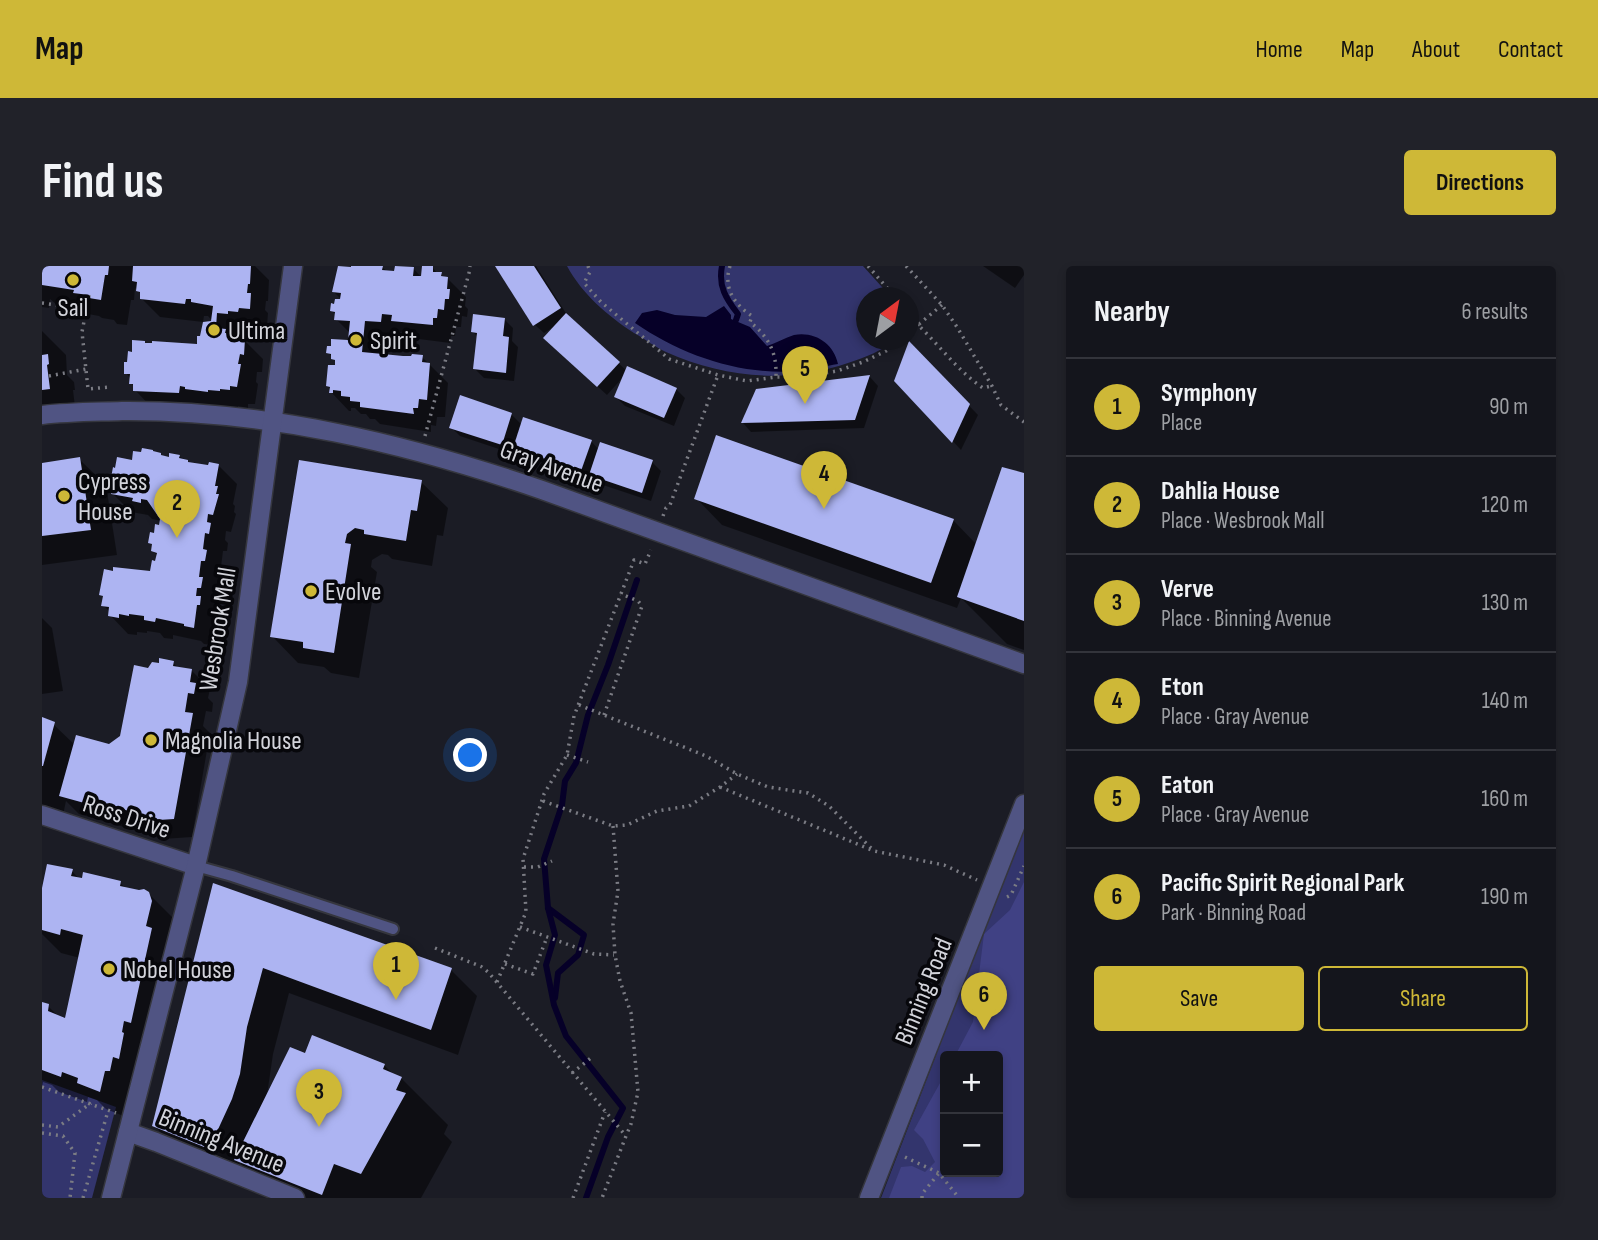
<!DOCTYPE html>
<html lang="en">
<head>
<meta charset="utf-8">
<style>
  :root { --surface:#14151c; --page:#212229; --text:#f1f3f6; --muted:#9d9fa3; --line:#33343b; --accent:#ceb837 }
  body { margin:0; font-family:"Sofia Sans Condensed",sans-serif; background:var(--page); color:var(--text) }
  .controls { position:absolute; right:21px; bottom:21px; display:grid; overflow:hidden; border-radius:7px; box-shadow:0 4px 10px #0003 }
  .controls button { width:63px; height:63px; display:grid; place-items:center; padding:0; border:0; border-bottom:2px solid var(--line); background:var(--surface); color:var(--text); font:35px sans-serif }
  .compass { position:absolute; left:814px; top:21px; width:63px; height:63px; border-radius:50%; background:var(--surface); box-shadow:0 4px 10px #0003; rotate:32deg }
  .you { position:absolute; left:429px; top:490px; width:24px; height:24px; margin:-18px; border:5px solid #fff; border-radius:50%; background:#1a73e8; box-shadow:0 0 0 10px #1a73e833 }
  .badge { display:grid; place-items:center; width:46px; height:46px; border-radius:50%; background:var(--accent); color:#111; font-size:23px; font-weight:700 }
  .pin { position:absolute; translate:-50% -58px; filter:drop-shadow(0 2px 4px #0008) }
  .pin::after { content:''; position:absolute; top:37px; width:24px; height:21px; background:inherit; clip-path:polygon(0 0,100% 0,50% 100%) }
  .list { margin:0; padding:0; list-style:none }
  h2 { display:flex; justify-content:space-between; align-items:center; height:91px; margin:0; padding:0 28px; font-size:30px }
  h2 small { font-size:23px; font-weight:400; color:var(--muted) }
  .list li { display:grid; grid-template-columns:46px 1fr auto; gap:21px; align-items:center; box-sizing:border-box; height:98px; padding:0 28px; border-top:2px solid var(--line) }
  .list b { display:block; font-size:26px; white-space:nowrap }
  .list p { margin:0; font-size:23px; white-space:nowrap; color:var(--muted) }
  .list em { font-size:23px; font-style:normal; color:var(--muted) }
  .actions { display:flex; gap:14px; padding:21px 28px }
  .actions a { flex:1; padding:16px 0; border:2px solid var(--accent); border-radius:7px; text-align:center; font-size:24px; color:var(--accent) }
  .actions .main { background:var(--accent); color:#111 }
  .map { position:relative; flex:none; width:982px; height:932px; overflow:hidden; border-radius:7px }
  header { display:flex; align-items:center; gap:42px; box-sizing:border-box; height:98px; padding:0 35px; background:var(--accent); color:#111 }
  header strong { font-size:33px }
  nav { display:flex; gap:38px; margin-inline-start:auto; font-size:24px }
  .intro { display:flex; align-items:center; justify-content:space-between; box-sizing:border-box; height:168px; padding:0 42px }
  h1 { margin:0; font-size:49px }
  .button { padding:18px 32px; border-radius:7px; background:var(--accent); color:#111; font-size:24px; font-weight:700 }
  main { display:flex; gap:42px; padding:0 42px }
  aside { flex:1; background:var(--surface); border-radius:7px; box-shadow:0 4px 10px #0003 }
  .map>svg:first-child { display:block }
  .green { fill:#33356d; fill-rule:evenodd }
  .forest { fill:#404184 }
  .water { fill:#060028 }
  .shadow { fill:#0007 }
  .lines { fill:none; stroke-linecap:round; stroke-linejoin:round }
  .stream { stroke:#060028; stroke-width:6 }
  .building { fill:#adb4f2 }
  .service-casing { stroke:#35363e; stroke-width:14 }
  .minor-casing { stroke:#35363e; stroke-width:21 }
  .tertiary-casing { stroke:#35363e; stroke-width:21 }
  .path { stroke:#7b7c84; stroke-width:3.5; stroke-dasharray:2 5; stroke-linecap:butt }
  .service { stroke:#505483; stroke-width:10 }
  .minor { stroke:#505483; stroke-width:18 }
  .tertiary { stroke:#505483; stroke-width:18 }
  .poi-dot { fill:#ceb837; stroke:#07070b; stroke-width:2.5 }
  .labels { text-anchor:middle; stroke-width:7; stroke-linejoin:round; paint-order:stroke }
  .poi-label { font-size:26px; fill:#d3d4db; stroke:#07070b; text-anchor:start }
  .street-label { font-size:26px; fill:#d3d4db; stroke:#07070b }
</style>
</head>
<body>
<header>
<strong>Map</strong>
<nav><a>Home</a><a>Map</a><a>About</a><a>Contact</a></nav>
</header>
<div class="intro"><h1>Find us</h1><a class="button">Directions</a></div>
<main>
<div class="map">
<svg width="982" height="932" viewBox="0 0 982 932">
  <rect width="100%" height="100%" fill="#1b1c25"/>
  <g class="green">
    <path d="M525,0H821L849,31L824,32V74H854C839,85 824,91 806,97C746,118 682,112 624,86C613,81 603,73 592,67C566,50 540,28 525,0Z"/>
    <path d="M982,560V932H839ZM903,790H956V906H903Z"/>
    <path d="M0,814L74,841L50,932H0Z"/>
  </g>
  <path class="forest" d="M982,616V932H847L859,901L870,900L883,906L893,896L881,873L872,864L903,808V906H956V790H913L931,756L942,668L968,644Z"/>
  <path class="water" d="M682,40L689,49V53L708,61L725,80C734,77 743,72 752,69C773,65 792,78 796,98C783,100 771,104 758,105C700,110 641,90 593,57L600,47L615,44L633,49L664,51Z"/>
  <g class="shadow">
    <path d="M0,0H213L227,14L226,35H224L223,44L226,47L225,60L214,59V64L204,63L203,66L193,65V69L198,75H203L221,93L220,106H215L214,116L216,118L213,138H206V142L196,140V143L163,141L161,138H155V144L111,143L93,124V121L89,117V113L84,107L91,88L104,78L156,80L172,57L166,50H162L161,56L118,51L99,32L100,29L93,22L92,34H89L85,59L75,58L72,54L60,52L57,50L24,44L20,40L15,39L8,33L7,42L0,41Z"/>
    <path d="M310,0L340,1L346,6L371,2L380,12L391,2L396,8L405,12L424,31L423,40L426,43L425,51L420,50L419,61H414L413,70H409L408,77L369,72L363,66H358L357,73L340,72L339,90L380,91L406,117L403,151H395L394,160L389,159V166L338,158L333,153H328L324,148H319L313,142H309V145H307L289,126V123L285,120L294,101L295,97L286,86L308,76L309,68L294,53V49L290,45L301,35L292,26L310,4Z"/>
    <path d="M455,0H494L527,52L585,105L634,123L643,132L632,160L583,140L574,131L583,109L565,129L512,81L510,62L502,67L493,59Z"/>
    <path d="M941,0H982V9L973,22Z"/>
    <path d="M462,53L471,62L470,75L476,81L472,115L442,112L433,103L436,71L431,66Z"/>
    <path d="M0,65L24,89L25,109L32,116L33,124H31L34,149L0,150Z"/>
    <path d="M868,78L936,149L919,184L854,114Z"/>
    <path d="M828,111L836,120L822,162L709,166L701,157L715,124Z"/>
    <path d="M469,148L480,159L549,175L557,184L610,196L619,205L609,235L558,218L549,209L548,213L482,190L471,180L469,187L418,170L409,161Z"/>
    <path d="M137,190L149,198L176,199L195,218L191,238L193,240L192,246L194,248L189,266L184,265L183,274L186,277L185,285H181L179,301L182,304L181,313L177,312L175,328L178,331L177,340L173,339L172,346L176,350L175,357H173L170,379L162,378L159,375L131,369V373L122,372L118,367L105,365V367L95,366V369L86,368L68,349V346L61,339L62,332L59,328L110,307L115,297L116,290L111,285L113,269L119,261L120,255L110,253L106,249L89,246L71,228L75,222L76,216L71,211L91,196Z"/>
    <path d="M37,193L64,219L75,289L0,299V199Z"/>
    <path d="M259,196L379,216L406,242L401,270L395,269L390,300L350,293L346,289L340,288L330,294L329,301L335,306L317,412L289,407L282,401L256,397L230,370Z"/>
    <path d="M982,209V384L965,378L919,332L915,342L680,259L654,232L911,254L935,279Z"/>
    <path d="M0,352L10,362L21,425L0,428Z"/>
    <path d="M131,397L138,403L150,405L168,423L166,432L171,437L170,446L164,445L161,460L168,467L150,571L121,573L112,564L83,556L82,561L37,548L24,535L21,549L0,542V453L11,458L33,479L68,480L80,471L107,404Z"/>
    <path d="M30,605L38,614L78,617L85,623L106,627L133,654L84,851L64,843L55,834L46,831L45,836L17,826L10,819L1,816L0,821V738L6,740L18,752L25,754L38,692L19,687L0,668V629Z"/>
    <path d="M172,619L409,704L435,730L416,789L247,727L231,788L225,829L264,789L342,799L352,809L359,812L406,859L402,868L410,876L379,932H232L198,897L193,908L138,885L111,859Z"/>
  </g>
  <g class="lines">
    <g class="stream">
      <path d="M680,0C676,20 684,33 696,48L694,54"/>
      <path d="M506,642L542,669L536,689L516,707L513,732"/>
      <path d="M544,932L566,871L581,842L524,770L512,739L504,699L513,669L506,642L502,593L520,539L523,515L534,497L546,449L566,399L595,314"/>
    </g>
  </g>
  <g class="building">
    <path d="M0,0H67L66,9H63L59,34L47,32V29L31,27L32,24L0,19Z"/>
    <path d="M91,0H209L208,18H206L205,27H209L208,43L197,42L196,46L186,45V48L175,47L174,62L184,63L183,67H193V72L203,73L202,89L198,88L196,98H199L195,121L188,120V124L178,123V125L166,124V126L143,123V121L138,120L137,127L91,125V118H87L88,108H82V96H85L86,85L90,86V74L103,75V77H110V75L155,78V70H158L161,56L169,55L171,40L149,36V33H144L143,38L98,33V26L94,25L95,16L90,15Z"/>
    <path d="M296,0L309,1V0H341L340,4L352,5L353,0L372,1L371,10H379L380,0H391V6H400L399,10L406,11L405,23H408L407,33H403L402,44L396,43L395,52H391V59L349,55L350,49L340,48L339,56L323,55L320,86L361,90H369L370,88L381,89L380,96L388,97L385,134L377,133L376,142H371L372,148L318,141V136L308,135V131L299,130V125L291,124V127H287L288,121L284,120L286,99H293V94L289,93V88L284,87L285,80H289V73L306,74L308,55L292,54L293,46L288,45L289,37L292,38L293,33H298L299,27L290,26Z"/>
    <path d="M453,0H492L519,42L491,60Z"/>
    <path d="M524,47L578,96L555,121L501,72Z"/>
    <path d="M431,48L463,52L461,70L467,71L464,107L431,103L435,67L429,66Z"/>
    <path d="M867,75L928,138L910,177L852,115Z"/>
    <path d="M6,88L7,98L5,99L8,123L0,124V89Z"/>
    <path d="M585,100L635,122L622,152L572,131Z"/>
    <path d="M828,109L813,154L699,157L714,123Z"/>
    <path d="M418,129L470,147L460,179L407,162Z"/>
    <path d="M481,151L550,174L539,205L471,182Z"/>
    <path d="M674,169L912,253L889,317L652,233Z"/>
    <path d="M558,176L611,194L600,227L547,209Z"/>
    <path d="M100,182L111,184V185L119,187V189L127,191V187L138,189L137,192L146,194V196L166,199L167,196L177,198L173,220H176L174,228H177L171,249L166,248L165,256L169,257L167,268L163,267L161,283L165,284L163,295H159L157,311H161L159,322H155L154,330H159L158,339H155L152,362L142,360V358L114,352L113,356L102,354V350L87,348V350L77,348V352L66,350L67,341L59,340L61,330L57,329L62,303L71,305V301L108,305L110,294L113,295L115,287L109,285L110,278L106,277L108,266L112,267L113,258L117,259L118,253L105,234L99,233V237L90,235L91,232L69,228L70,219L74,220L75,213L69,212L71,201L73,202L75,191L90,194L91,185L99,186Z"/>
    <path d="M38,191L49,264L0,270V197Z"/>
    <path d="M257,194L380,214L375,245L369,244L364,275L322,268V264L313,262L305,268L303,277L309,278L292,387L261,382V376L228,371Z"/>
    <path d="M960,201L982,207V355L915,331Z"/>
    <path d="M117,392L132,395L131,400L150,403L148,416L154,417L152,428L146,427L143,446L151,447L132,553L101,555L98,548L65,539L64,543L17,530L34,469L67,478L78,470L92,399L106,402L110,396L117,397Z"/>
    <path d="M0,451L13,456L1,500H0Z"/>
    <path d="M5,598L31,603L29,610L40,612L41,606L79,615L78,620L97,624L102,623L107,626L110,635L104,660L110,662L89,757L82,755L80,766L82,767L77,793L71,791L68,805H63L58,826L35,817L36,812L20,806L19,811L0,804V736L7,738L6,745L23,752L41,669L19,663L18,669L0,664V622Z"/>
    <path d="M171,617L410,702L389,764L221,702L205,761L198,808L190,833L167,883L110,860Z"/>
    <path d="M270,769L343,798L341,803L360,811L354,824L364,827L319,908L292,898L280,929L192,894L248,781L263,787Z"/>
  </g>
  <g class="lines">
    <g class="service-casing">
      <path id="service" d="M154,600L190,610L351,663"/>
    </g>
    <g class="minor-casing">
      <g id="minor">
        <path d="M0,149C26,146 53,146 80,145C225,144 363,177 500,224L982,398"/>
        <path d="M0,549L154,600"/>
        <path d="M86,866L114,876L253,932"/>
        <path d="M827,932L982,538"/>
      </g>
    </g>
    <g class="tertiary-casing">
      <path id="tertiary" d="M69,932L154,600L196,416L251,0"/>
    </g>
    <g class="path">
      <path d="M546,0L548,6L542,17L559,36L627,93L676,109L705,115L734,111H760L795,105L821,96L844,85L860,74"/>
      <path d="M688,0C681,22 692,38 710,50L708,56C727,71 735,87 734,111"/>
      <path d="M826,0L854,32"/>
      <path d="M864,0L900,39L915,61L950,120L959,139L982,156"/>
      <path d="M47,29L40,66L46,123L68,121"/>
      <path d="M0,37L44,43"/>
      <path d="M900,39L876,59C898,80 916,105 941,122L949,120"/>
      <path d="M866,47L876,59L866,68"/>
      <path d="M7,110L44,103"/>
      <path d="M383,170L427,7L428,0"/>
      <path d="M621,250L624,242L628,239L676,109"/>
      <path d="M537,439L664,490L695,508L726,521L766,527L787,540L832,585"/>
      <path d="M562,449L600,340L596,335L579,328"/>
      <path d="M525,489L546,496"/>
      <path d="M678,521L832,585L902,599L935,614"/>
      <path d="M501,535L571,560L585,559L615,545L647,540L678,521L695,508"/>
      <path d="M571,560L576,625L571,658L573,689L578,715L589,747L596,826L589,858L584,870"/>
      <path d="M482,601H496L510,595"/>
      <path d="M965,631L969,629L982,600"/>
      <path d="M478,661L552,688L572,689"/>
      <path d="M393,682L440,701L447,707L584,870L560,932"/>
      <path d="M463,698L491,708L505,671"/>
      <path d="M455,716L484,646L481,593L502,528L525,489L532,450L592,294L603,298L609,284"/>
      <path d="M530,807L549,792"/>
      <path d="M0,821L74,847"/>
      <path d="M0,859L16,861L49,837"/>
      <path d="M0,867L21,870L33,887L28,932"/>
      <path d="M863,891L897,907L917,932"/>
      <path d="M41,932L66,845"/>
      <path d="M531,932L563,846"/>
      <path d="M880,932V928L897,907"/>
    </g>
    <use href="#service" class="service"/>
    <use href="#minor" class="minor"/>
    <use href="#tertiary" class="tertiary"/>
  </g>
  <g class="poi-dot">
    <circle cx="31" cy="14" r="7"/>
    <circle cx="172" cy="64" r="7"/>
    <circle cx="314" cy="74" r="7"/>
    <circle cx="22" cy="230" r="7"/>
    <circle cx="269" cy="325" r="7"/>
    <circle cx="109" cy="474" r="7"/>
    <circle cx="67" cy="703" r="7"/>
  </g>
  <g class="labels">
    <g class="poi-label">
      <text x="31" y="50" text-anchor="middle">Sail</text>
      <text x="186" y="73">Ultima</text>
      <text x="328" y="83">Spirit</text>
      <text x="36" y="224">Cypress<tspan x="36" dy="30">House</tspan></text>
      <text x="283" y="334">Evolve</text>
      <text x="123" y="483">Magnolia House</text>
      <text x="81" y="712">Nobel House</text>
    </g>
    <g class="street-label">
      <text transform="translate(510 200) rotate(20)" y="9">Gray Avenue</text>
      <text transform="translate(175 363) rotate(-81)" y="9">Wesbrook Mall</text>
      <text transform="translate(85 550) rotate(18)" y="9">Ross Drive</text>
      <text transform="translate(881 725) rotate(-68)" y="9">Binning Road</text>
      <text transform="translate(180 874) rotate(22)" y="9">Binning Avenue</text>
    </g>
  </g>
</svg>
<div class="controls">
<button>+</button>
<button>−</button>
</div>
<svg class="compass" viewBox="-18 -18 36 36"><path d="M0-13l5 13h-10z" fill="#e53935"/><path d="M0 13l5-13h-10z" fill="#9d9fa3"/></svg>
<div class="you"></div>
<div class="pin badge" style="left:354px;top:734px">1</div>
<div class="pin badge" style="left:135px;top:272px">2</div>
<div class="pin badge" style="left:277px;top:861px">3</div>
<div class="pin badge" style="left:782px;top:243px">4</div>
<div class="pin badge" style="left:763px;top:138px">5</div>
<div class="pin badge" style="left:942px;top:764px">6</div>
</div>
<aside>
<h2>Nearby<small>6 results</small></h2>
<ul class="list">
<li><span class="badge">1</span><div><b>Symphony</b><p>Place</p></div><em>90 m</em></li>
<li><span class="badge">2</span><div><b>Dahlia House</b><p>Place · Wesbrook Mall</p></div><em>120 m</em></li>
<li><span class="badge">3</span><div><b>Verve</b><p>Place · Binning Avenue</p></div><em>130 m</em></li>
<li><span class="badge">4</span><div><b>Eton</b><p>Place · Gray Avenue</p></div><em>140 m</em></li>
<li><span class="badge">5</span><div><b>Eaton</b><p>Place · Gray Avenue</p></div><em>160 m</em></li>
<li><span class="badge">6</span><div><b>Pacific Spirit Regional Park</b><p>Park · Binning Road</p></div><em>190 m</em></li>
</ul>
<div class="actions"><a class="main">Save</a><a>Share</a></div>
</aside>
</main>
</body>
</html>
